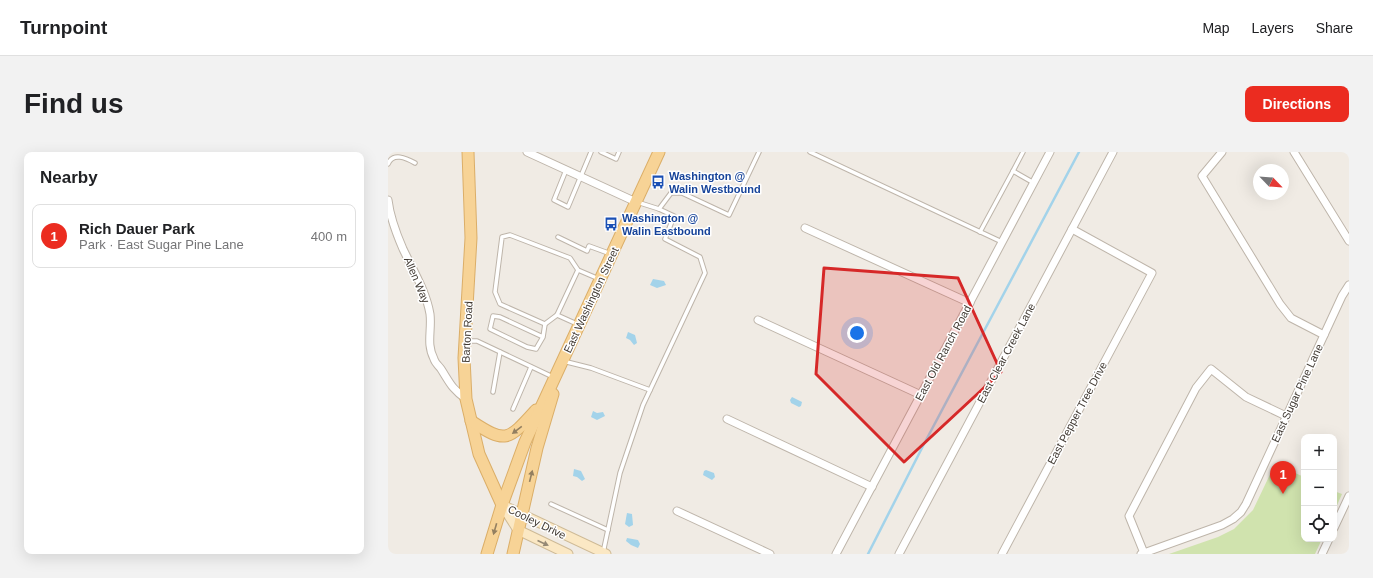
<!DOCTYPE html>
<html lang="en">
<head>
<meta charset="utf-8">
<style>
  :root { --surface:#fff; --page:#f2f2f2; --text:#202124; --muted:#757577; --line:#e0e0e0; --accent:#eb2c20 }
  body { margin:0; font-family:Helvetica,sans-serif; background:var(--page); color:var(--text) }
  .controls { position:absolute; right:12px; bottom:12px; display:grid; overflow:hidden; border-radius:8px; box-shadow:0 4px 16px #0002 }
  .controls button { width:36px; height:36px; display:grid; place-items:center; padding:0; border:0; border-bottom:1px solid var(--line); background:var(--surface); color:var(--text); font:20px sans-serif }
  .compass { position:absolute; left:865px; top:12px; width:36px; height:36px; border-radius:50%; background:var(--surface); box-shadow:0 4px 16px #0002; rotate:115deg }
  .you { position:absolute; left:469px; top:181px; width:14px; height:14px; margin:-10px; border:3px solid #fff; border-radius:50%; background:#1a73e8; box-shadow:0 0 0 6px #1a73e833 }
  .badge { display:grid; place-items:center; width:26px; height:26px; border-radius:50%; background:var(--accent); color:#fff; font-size:13px; font-weight:700 }
  .pin { position:absolute; translate:-50% -33px; filter:drop-shadow(0 1px 2px #0008) }
  .pin::after { content:''; position:absolute; top:21px; width:14px; height:12px; background:inherit; clip-path:polygon(0 0,100% 0,50% 100%) }
  .list { margin:0; padding:0; list-style:none }
  h2 { display:flex; justify-content:space-between; align-items:center; height:52px; margin:0; padding:0 16px; font-size:17px }
  h2 small { font-size:13px; font-weight:400; color:var(--muted) }
  .list li { display:grid; grid-template-columns:26px 1fr auto; gap:12px; align-items:center; box-sizing:border-box; height:64px; margin:0 8px 8px; padding:0 8px; border:1px solid var(--line); border-radius:8px }
  .list b { display:block; font-size:15px; white-space:nowrap }
  .list p { margin:0; font-size:13px; white-space:nowrap; color:var(--muted) }
  .list em { font-size:13px; font-style:normal; color:var(--muted) }
  .icon { flex:none; width:22px; height:22px; fill:none; stroke:currentColor; stroke-width:2; stroke-linecap:round; stroke-linejoin:round }
  .map { position:relative; flex:none; width:961px; height:402px; overflow:hidden; border-radius:8px }
  header { display:flex; align-items:center; gap:24px; box-sizing:border-box; height:56px; padding:0 20px; background:var(--surface); border-bottom:1px solid var(--line) }
  header strong { font-size:19px }
  nav { display:flex; gap:22px; margin-inline-start:auto; font-size:14px }
  .intro { display:flex; align-items:center; justify-content:space-between; box-sizing:border-box; height:96px; padding:0 24px }
  h1 { margin:0; font-size:28px }
  .button { padding:10px 18px; border-radius:8px; background:var(--accent); color:#fff; font-size:14px; font-weight:700 }
  main { display:flex; gap:24px; padding:0 24px }
  aside { flex:1; background:var(--surface); border-radius:8px; box-shadow:0 4px 16px #0002 }
  .map>svg:first-child { display:block }
  .green { fill:#d0e3ae }
  .water { fill:#a3d3ea }
  .lines { fill:none; stroke-linecap:round; stroke-linejoin:round }
  .stream { stroke:#a3d3ea; stroke-width:2.5 }
  .lane-casing { stroke:#beb5aa; stroke-width:5.5 }
  .street-casing { stroke:#beb5aa; stroke-width:9 }
  .secondary-casing { stroke:#ceba96; stroke-width:11 }
  .primary-casing { stroke:#dbae68; stroke-width:13 }
  .lane { stroke:#fff; stroke-width:3.5 }
  .street { stroke:#fff; stroke-width:7 }
  .secondary { stroke:#fbe8c4; stroke-width:9 }
  .primary { stroke:#f7d396; stroke-width:11 }
  .oneway { fill:#937f60 }
  .oneway2 { fill:#958975 }
  .marked { fill:#d62828; fill-opacity:0.2; stroke:#d62828; stroke-width:3; stroke-linejoin:round }
  .labels { text-anchor:middle; stroke-width:3; stroke-linejoin:round; paint-order:stroke }
  .transit-label { font-size:11px; font-weight:bold; fill:#164399; stroke:#fff; text-anchor:start }
  .street-label { font-size:11px; fill:#423b34; stroke:#fff }
</style>
</head>
<body>
<header>
<strong>Turnpoint</strong>
<nav><a>Map</a><a>Layers</a><a>Share</a></nav>
</header>
<div class="intro"><h1>Find us</h1><a class="button">Directions</a></div>
<main>
<aside>
<h2>Nearby<small></small></h2>
<ul class="list">
<li><span class="badge">1</span><div><b>Rich Dauer Park</b><p>Park · East Sugar Pine Lane</p></div><em>400 m</em></li>
</ul>
</aside>
<div class="map">
<svg width="961" height="402" viewBox="0 0 961 402">
  <rect width="100%" height="100%" fill="#f0ebe4"/>
  <g class="green">
    <path d="M887,312L916,325V387H934L927,402H781L830,385L846,377L865,358Z"/>
    <path d="M946,339L954,342L946,360Z"/>
  </g>
  <g class="water">
    <path d="M265,127L276,129L278,133L269,136L262,133Z"/>
    <path d="M240,180L247,183L249,191L246,193L242,188L238,186Z"/>
    <path d="M404,245L414,250L413,254L411,255L403,251L402,248Z"/>
    <path d="M205,259L209,261L215,260L217,264L209,268L203,265Z"/>
    <path d="M186,317L193,319L197,327L194,329L189,325L185,324Z"/>
    <path d="M318,318L326,321L327,325L324,328L315,323L316,319Z"/>
    <path d="M239,361L244,362L245,373L241,375L237,372Z"/>
    <path d="M239,386L250,388L252,392L250,396L243,393L238,389Z"/>
  </g>
  <g class="lines">
    <path class="stream" d="M480,402L536,292L691,0"/>
    <g class="lane-casing">
      <g id="lane">
        <path d="M213,0L228,7L231,0"/>
        <path d="M422,0L614,90"/>
        <path d="M0,12C5,0 18,6 27,11"/>
        <path d="M178,18L166,48L180,55L203,0"/>
        <path d="M625,19L635,0"/>
        <path d="M249,50L271,57L283,41H294L341,63L371,0"/>
        <path d="M592,80L625,19L646,31"/>
        <path d="M170,85L199,99L201,94L223,102"/>
        <path d="M169,163L190,118"/>
        <path d="M157,172L169,163L189,172"/>
        <path d="M155,185L112,165L105,164L102,177L139,195L148,197L155,185L157,172L112,152L107,140L114,85L122,83L182,106L190,118L211,127"/>
        <path d="M78,189H89L165,225"/>
        <path d="M175,209L203,216L262,238"/>
        <path d="M105,240L112,200"/>
        <path d="M125,257L143,215"/>
        <path d="M163,352L220,378"/>
        <path d="M215,401L232,321L255,253L317,121L312,105L277,87L286,64L271,57"/>
      </g>
    </g>
    <g class="street-casing">
      <g id="street">
        <path d="M139,0L248,50"/>
        <path d="M834,0L814,24L892,152L903,166L936,183"/>
        <path d="M906,0L961,89"/>
        <path d="M0,48C2,65 8,81 15,97C25,118 38,139 42,162C44,178 38,192 46,207C47,211 51,214 53,217C62,231 64,237 78,247"/>
        <path d="M417,76L582,151"/>
        <path d="M370,168L533,243"/>
        <path d="M339,267L484,335"/>
        <path d="M289,359L382,402"/>
        <path d="M946,376L961,344"/>
        <path d="M756,401L741,364L808,236L823,217L858,245L898,264"/>
        <path d="M448,402L662,0"/>
        <path d="M511,402L725,0"/>
        <path d="M614,402L764,121L684,77"/>
        <path d="M753,402L834,373L845,367L853,360L858,352L954,144L961,133"/>
        <path d="M934,402L941,387"/>
      </g>
    </g>
    <g class="secondary-casing">
      <g id="secondary">
        <path d="M114,353L218,402"/>
        <path d="M114,353L130,378L180,402"/>
      </g>
    </g>
    <g class="primary-casing">
      <g id="primary">
        <path d="M80,0L83,86L76,206L78,247L91,302L114,353"/>
        <path d="M83,269C118,292 120,289 148,258"/>
        <path d="M99,402L114,353L137,290L271,0"/>
        <path d="M125,402L149,296L165,242"/>
      </g>
    </g>
    <use href="#lane" class="lane"/>
    <use href="#street" class="street"/>
    <use href="#secondary" class="secondary"/>
    <use href="#primary" class="primary"/>
  </g>
  <defs><path id="oneway-solid" d="M-6-.8H1V-3.2L6.5 0L1 3.2V.8H-6Z"/></defs>
  <g class="oneway">
    <use href="#oneway-solid" transform="translate(129 278) rotate(143)"/>
    <use href="#oneway-solid" transform="translate(143 324) rotate(-76)"/>
    <use href="#oneway-solid" transform="translate(107 377) rotate(106)"/>
  </g>
  <use class="oneway2" href="#oneway-solid" transform="translate(155 391) rotate(24)"/>
  <path class="marked" d="M436,116L570,126L613,220L516,310L428,222Z"/>
  <defs>
    <g id="bus-bare" transform="scale(1.08)"><path d="M-5-6H5V4H4V6H2V4H-2V6H-4V4H-5ZM-3.5-4V0h7V-4ZM-3.5 1.2v1.5H-2V1.2ZM2 1.2v1.5H3.5V1.2Z" fill="#1a4fb4" stroke="#fff" stroke-width="2.5" paint-order="stroke"/></g>
  </defs>
  <g fill-rule="evenodd">
    <use href="#bus-bare" x="270" y="30"/>
    <use href="#bus-bare" x="223" y="72"/>
  </g>
  <g class="labels">
    <g class="transit-label">
      <text x="281" y="28">Washington @<tspan x="281" dy="13">Walin Westbound</tspan></text>
      <text x="234" y="70">Washington @<tspan x="234" dy="13">Walin Eastbound</tspan></text>
    </g>
    <g class="street-label">
      <text transform="translate(29 128) rotate(67)" y="4">Allen Way</text>
      <text transform="translate(203 148) rotate(-65)" y="4">East Washington Street</text>
      <text transform="translate(79 180) rotate(-87)" y="4">Barton Road</text>
      <text transform="translate(555 201) rotate(-62)" y="4">East Old Ranch Road</text>
      <text transform="translate(618 201) rotate(-62)" y="4">East Clear Creek Lane</text>
      <text transform="translate(909 241) rotate(-65)" y="4">East Sugar Pine Lane</text>
      <text transform="translate(689 261) rotate(-62)" y="4">East Pepper Tree Drive</text>
      <text transform="translate(149 370) rotate(26)" y="4">Cooley Drive</text>
    </g>
  </g>
</svg>
<div class="controls">
<button>+</button>
<button>−</button>
<button><svg class="icon" aria-label="locate" viewBox="0 0 24 24"><circle cx="12" cy="12" r="6"/><path d="M12 2v4M12 18v4M2 12h4M18 12h4"/></svg></button>
</div>
<svg class="compass" viewBox="-18 -18 36 36"><path d="M0-13l5 13h-10z" fill="#e53935"/><path d="M0 13l5-13h-10z" fill="#757577"/></svg>
<div class="you"></div>
<div class="pin badge" style="left:895px;top:342px">1</div>
</div>
</main>
</body>
</html>
